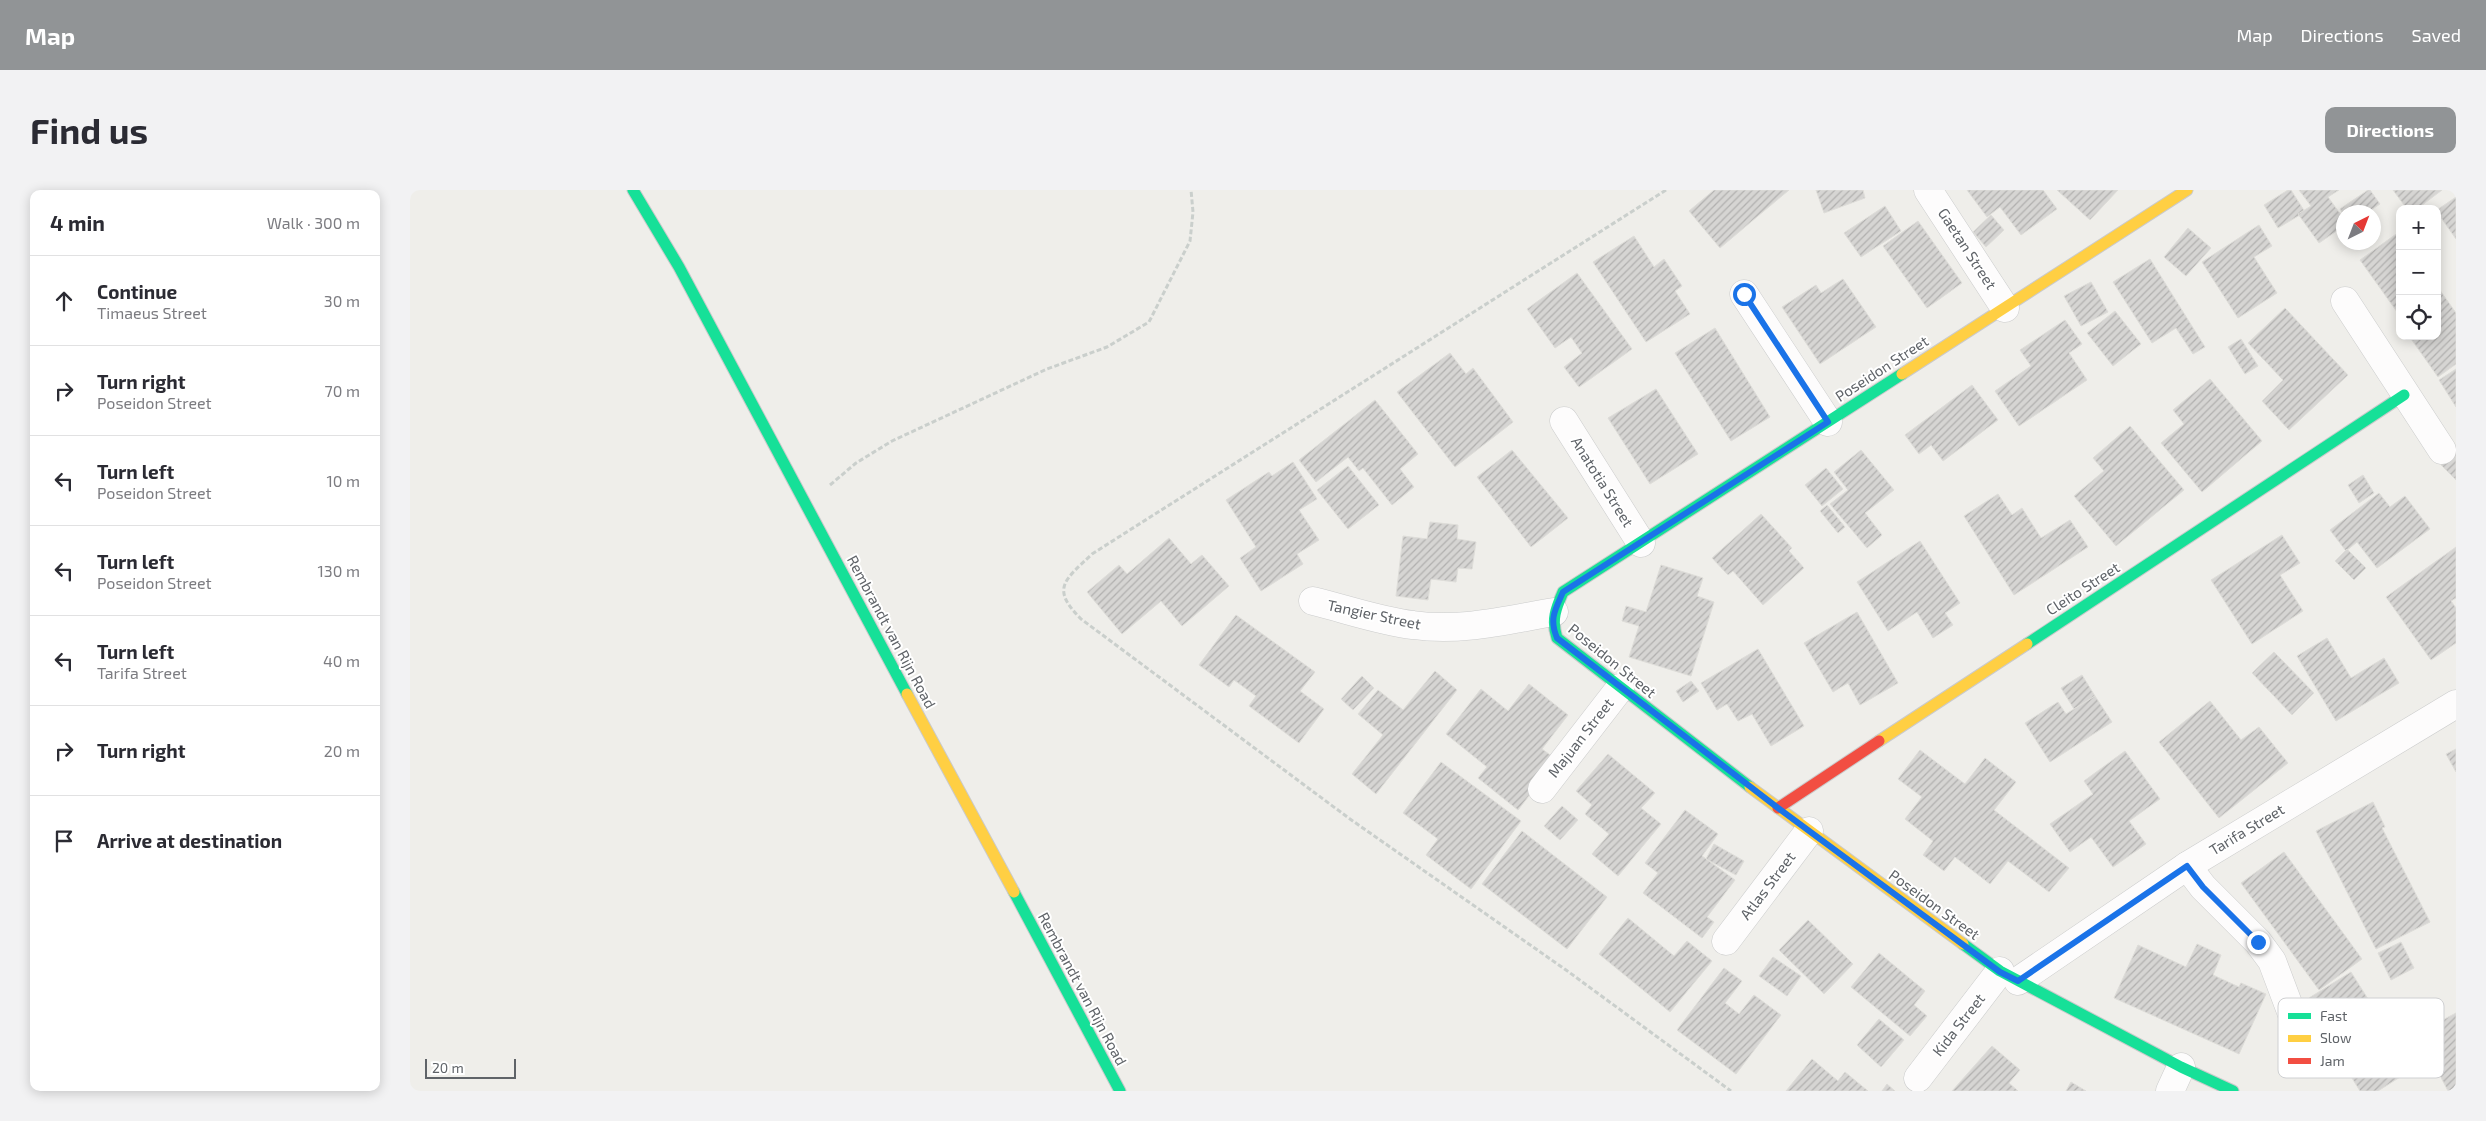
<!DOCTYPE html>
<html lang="en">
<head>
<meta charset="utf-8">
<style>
  :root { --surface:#fff; --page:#f2f2f3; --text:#2b2b33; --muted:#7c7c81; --line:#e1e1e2; --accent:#919496 }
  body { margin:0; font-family:"Exo 2",sans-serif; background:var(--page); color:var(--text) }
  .controls { position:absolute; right:15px; top:15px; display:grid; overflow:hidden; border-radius:10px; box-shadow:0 2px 12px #0003 }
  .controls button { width:45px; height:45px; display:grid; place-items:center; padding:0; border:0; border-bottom:1px solid var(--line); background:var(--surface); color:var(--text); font:25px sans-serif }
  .compass { position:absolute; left:1926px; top:15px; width:45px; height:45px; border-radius:50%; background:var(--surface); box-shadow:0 2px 12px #0003; rotate:42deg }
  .scale { position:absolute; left:15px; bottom:12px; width:91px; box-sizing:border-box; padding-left:5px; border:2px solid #5f6368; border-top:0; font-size:14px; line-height:18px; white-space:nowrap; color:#5f6368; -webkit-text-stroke:4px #fff; paint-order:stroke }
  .stop { position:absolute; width:15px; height:15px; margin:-11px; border:4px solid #1a73e8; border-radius:50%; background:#fff }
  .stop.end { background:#1a73e8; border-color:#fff; box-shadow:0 1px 5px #0008 }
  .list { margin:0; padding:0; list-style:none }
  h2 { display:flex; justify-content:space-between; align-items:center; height:65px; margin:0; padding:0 20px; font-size:21px }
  h2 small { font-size:16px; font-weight:400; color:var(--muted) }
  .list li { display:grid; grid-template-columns:32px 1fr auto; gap:15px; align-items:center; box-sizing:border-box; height:90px; padding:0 20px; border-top:1px solid var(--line) }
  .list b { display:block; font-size:19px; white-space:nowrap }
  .list p { margin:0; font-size:16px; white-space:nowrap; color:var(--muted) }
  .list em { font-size:16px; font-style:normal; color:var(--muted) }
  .icon { flex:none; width:28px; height:28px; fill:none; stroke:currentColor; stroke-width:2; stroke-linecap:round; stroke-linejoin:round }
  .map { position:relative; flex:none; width:2046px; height:901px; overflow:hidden; border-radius:10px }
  header { display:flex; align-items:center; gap:30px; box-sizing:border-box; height:70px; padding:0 25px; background:var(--accent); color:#fff }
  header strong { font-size:24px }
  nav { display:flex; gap:28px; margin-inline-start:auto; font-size:18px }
  .intro { display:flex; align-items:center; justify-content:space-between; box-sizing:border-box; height:120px; padding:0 30px }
  h1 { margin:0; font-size:35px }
  .button { padding:12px 22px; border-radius:10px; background:var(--accent); color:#fff; font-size:18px; font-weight:700 }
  main { display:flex; gap:30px; padding:0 30px }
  aside { flex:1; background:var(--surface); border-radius:10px; box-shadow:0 2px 12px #0003 }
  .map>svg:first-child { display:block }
  .building { fill:url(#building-hatch); stroke:#deddd9 }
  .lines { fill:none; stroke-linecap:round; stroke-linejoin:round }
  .street-casing { stroke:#cbcccc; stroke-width:29 }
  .fast-casing { stroke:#cacacb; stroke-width:13 }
  .slow-casing { stroke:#cacacb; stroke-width:13 }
  .jam-casing { stroke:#cacacb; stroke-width:13 }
  .path { stroke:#cacfcc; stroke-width:3; stroke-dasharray:5 2.5; stroke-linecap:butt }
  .street { stroke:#fdfcfc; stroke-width:28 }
  .fast { stroke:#16e098; stroke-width:11 }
  .slow { stroke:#ffcf43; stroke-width:11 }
  .jam { stroke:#f24e42; stroke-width:11 }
  .route { stroke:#1a73e8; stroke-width:6 }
  .labels { text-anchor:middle; stroke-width:4; stroke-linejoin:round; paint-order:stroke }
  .street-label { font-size:15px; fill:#5f6368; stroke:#fff }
  .key { fill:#fff; stroke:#cfd0d2; stroke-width:1 }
  .key-label { font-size:14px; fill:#5f6368 }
</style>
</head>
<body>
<header>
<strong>Map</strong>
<nav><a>Map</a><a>Directions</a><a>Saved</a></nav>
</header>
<div class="intro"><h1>Find us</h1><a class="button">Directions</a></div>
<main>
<aside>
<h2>4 min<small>Walk · 300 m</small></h2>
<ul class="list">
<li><svg class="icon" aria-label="ahead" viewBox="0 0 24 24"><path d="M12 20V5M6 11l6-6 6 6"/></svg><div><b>Continue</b><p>Timaeus Street</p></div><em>30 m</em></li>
<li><svg class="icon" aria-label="right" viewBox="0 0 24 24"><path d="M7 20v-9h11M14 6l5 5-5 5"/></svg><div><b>Turn right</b><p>Poseidon Street</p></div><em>70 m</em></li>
<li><svg class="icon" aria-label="left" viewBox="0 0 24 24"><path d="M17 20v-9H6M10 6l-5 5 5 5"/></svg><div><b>Turn left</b><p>Poseidon Street</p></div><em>10 m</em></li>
<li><svg class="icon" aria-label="left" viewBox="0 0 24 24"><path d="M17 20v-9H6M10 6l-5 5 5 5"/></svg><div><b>Turn left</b><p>Poseidon Street</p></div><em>130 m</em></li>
<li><svg class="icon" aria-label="left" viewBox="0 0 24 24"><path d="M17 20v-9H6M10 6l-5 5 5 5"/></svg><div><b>Turn left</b><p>Tarifa Street</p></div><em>40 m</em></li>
<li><svg class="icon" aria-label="right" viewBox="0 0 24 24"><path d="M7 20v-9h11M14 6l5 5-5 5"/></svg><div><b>Turn right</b></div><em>20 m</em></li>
<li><svg class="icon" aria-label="arrive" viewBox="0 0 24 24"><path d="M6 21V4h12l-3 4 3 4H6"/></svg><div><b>Arrive at destination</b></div></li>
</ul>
</aside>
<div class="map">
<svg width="2046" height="901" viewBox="0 0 2046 901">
  <defs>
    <pattern id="building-hatch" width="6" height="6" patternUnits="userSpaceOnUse" patternTransform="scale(1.25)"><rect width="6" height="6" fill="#d6d5d3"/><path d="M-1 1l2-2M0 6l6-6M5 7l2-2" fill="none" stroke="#b1b0af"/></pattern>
  </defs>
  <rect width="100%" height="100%" fill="#efeeea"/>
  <g class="building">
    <path d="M1304,0H1379L1310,58L1279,21Z"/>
    <path d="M1406,0H1453L1455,8L1414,23Z"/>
    <path d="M1557,0H1633L1647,19L1611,45L1590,17L1577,27Z"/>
    <path d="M1647,0H1708L1680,30Z"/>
    <path d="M1878,0H1881L1895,22L1868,38L1854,15Z"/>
    <path d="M1889,0H1929L1918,7L1934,29V36L1909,53L1888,24L1901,16Z"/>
    <path d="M1958,0H1960L1970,14L1958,22H1934V25L1930,19Z"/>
    <path d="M1983,0H2032L2007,19H1997Z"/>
    <path d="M2046,7V49L2027,22V20Z"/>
    <path d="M1475,16L1491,41L1451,67L1434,43Z"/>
    <path d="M1581,25L1594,40L1576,57L1563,42Z"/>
    <path d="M1508,31L1552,93L1517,118L1473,56Z"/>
    <path d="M1849,35L1862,56L1844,67L1867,103L1828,128L1792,72Z"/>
    <path d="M1778,38L1801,58L1776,86L1754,67Z"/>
    <path d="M1989,42L1990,44V126L1950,70Z"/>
    <path d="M1224,46L1244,77L1254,69L1272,96L1265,101L1280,124L1236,152L1183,72Z"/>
    <path d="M1740,69L1795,157L1783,164L1766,138L1742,153L1703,92Z"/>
    <path d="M1167,83L1222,159L1169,197L1154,177L1172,163L1161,147L1145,158L1117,119Z"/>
    <path d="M1433,89L1466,137L1410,174L1372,117L1406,95L1411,103Z"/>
    <path d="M1681,92L1698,122L1671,136L1654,106Z"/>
    <path d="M2027,96L2046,123V174L2028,187L1999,146H2027Z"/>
    <path d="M1875,118L1938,185L1879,240L1852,211L1873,190L1838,153Z"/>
    <path d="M1705,121L1731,154L1703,176L1677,143Z"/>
    <path d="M1655,130L1672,154L1659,163L1677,190L1609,236L1585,201L1621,176L1610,160Z"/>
    <path d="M1305,138L1360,227L1321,251L1265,163Z"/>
    <path d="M1831,149L1848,176L1835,184L1818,157Z"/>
    <path d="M1040,163L1056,184L1063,178L1103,232L1045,277L987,202Z"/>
    <path d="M2046,179V217L2029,190Z"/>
    <path d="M1800,189L1852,251L1792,302L1751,253L1774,234L1763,220Z"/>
    <path d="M1562,195L1588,230L1533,271L1521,255L1509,264L1495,245Z"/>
    <path d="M1246,199L1288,264L1240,294L1198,228Z"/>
    <path d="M965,210L1008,264L990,279L1004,297L982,315L953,278L949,281L938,267L906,292L889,270Z"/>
    <path d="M1720,236L1774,300L1706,356L1664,306L1694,281L1683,268Z"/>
    <path d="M1102,260L1158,328L1121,357L1067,287Z"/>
    <path d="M1451,260L1484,300L1455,323L1472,345L1457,358L1420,314L1438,300L1424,282Z"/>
    <path d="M2046,260V290L2031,275Z"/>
    <path d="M883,272L907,309L889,320L909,350L887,364L893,374L851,401L830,368L846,357L816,310L859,282L862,286Z"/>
    <path d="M938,276L969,315L938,339L907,300Z"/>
    <path d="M1416,278L1433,299L1412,316L1395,295Z"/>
    <path d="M1953,285L1964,303L1949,313L1938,295Z"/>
    <path d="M1969,303L1980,317L1995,306L2020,339L1967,378L1947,352L1936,361L1920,340Z"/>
    <path d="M1588,304L1602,325L1612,318L1631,348L1660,330L1678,357L1604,405L1554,326Z"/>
    <path d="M1417,315L1435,337L1428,343L1410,321Z"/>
    <path d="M1351,324L1382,358L1379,361L1394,378L1353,415L1323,381L1318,385L1302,368Z"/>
    <path d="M1020,332L1048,335L1047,349L1066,352L1062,379L1048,378L1046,392L1021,389L1018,410L986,406L993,346L1017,349Z"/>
    <path d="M1872,345L1890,373L1870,385L1893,421L1842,454L1801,390Z"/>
    <path d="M759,348L781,374L792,365L819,396L772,436L751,411L712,444L677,402L709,375L717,384Z"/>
    <path d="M1510,351L1550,413L1535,423L1543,435L1523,448L1507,422L1478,441L1447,392Z"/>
    <path d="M2046,357V408L2041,411L2046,418V453L2021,470L1976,407Z"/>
    <path d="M1937,359L1956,378L1944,390L1925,371Z"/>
    <path d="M1251,375L1293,388L1287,406L1304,412L1281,486L1219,467L1229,436L1212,431L1216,416L1236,422Z"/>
    <path d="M1447,422L1488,493L1450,515L1438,493L1423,502L1394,453Z"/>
    <path d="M826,425L905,482L890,501L914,519L889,553L839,516L846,506L824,490L819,497L789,475Z"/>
    <path d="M1917,448L1941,488L1974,468L1989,493L1926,531L1887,466Z"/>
    <path d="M1348,459L1394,536L1361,556L1342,524L1328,531L1317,514L1307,520L1291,493Z"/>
    <path d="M1864,462L1904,503L1882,525L1842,483Z"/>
    <path d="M1025,481L1047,500L966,604L942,584L973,545L948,524L968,500L993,520Z"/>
    <path d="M1672,485L1685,506L1664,519L1651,498Z"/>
    <path d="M952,486L964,498L943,520L931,509Z"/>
    <path d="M1281,491L1289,501L1273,512L1266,501Z"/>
    <path d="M1119,494L1158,525L1132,559L1147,570L1108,620L1068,588L1077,577L1036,544L1071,499L1098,521Z"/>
    <path d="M1685,506L1702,532L1640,572L1615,533L1648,512L1656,524Z"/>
    <path d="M1800,511L1831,550L1849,537L1878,573L1809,628L1749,552Z"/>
    <path d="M2046,559V582L2036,564Z"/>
    <path d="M1510,560L1555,594L1575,568L1606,592L1584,620L1659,678L1639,702L1598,671L1580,694L1545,667L1534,681L1513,665L1523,651L1495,629L1512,607L1488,589Z"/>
    <path d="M1715,561L1750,609L1719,631L1736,654L1703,677L1681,647L1660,662L1640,634L1683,604L1674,591Z"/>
    <path d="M1198,564L1245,603L1231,618L1251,634L1208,686L1182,664L1199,644L1175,624L1182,615L1166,601Z"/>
    <path d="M1031,572L1111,631L1061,699L1016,665L1028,649L993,623Z"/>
    <path d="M1963,612L1975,637L1972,638L2020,732L1966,759L1906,641Z"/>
    <path d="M1152,616L1168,630L1150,650L1134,636Z"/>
    <path d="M1275,620L1308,644L1292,666L1325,690L1297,727L1304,732L1292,748L1233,703L1248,683L1235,673Z"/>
    <path d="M1112,641L1197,707L1157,759L1072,694Z"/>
    <path d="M1304,654L1334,671L1326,685L1296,669Z"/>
    <path d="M1874,662L1952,769L1909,800L1831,693Z"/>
    <path d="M1218,728L1264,766L1277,751L1302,771L1260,822L1189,764Z"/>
    <path d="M1398,730L1443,774L1414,804L1369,760Z"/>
    <path d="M1991,752L2004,778L1981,790L1968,763Z"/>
    <path d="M1787,754L1811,765L1803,785L1829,797L1831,793L1856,804L1829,864L1704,808L1728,755L1776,777Z"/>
    <path d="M1469,763L1515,801L1504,815L1517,826L1500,846L1441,797Z"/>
    <path d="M1363,767L1391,786L1377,806L1349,786Z"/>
    <path d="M1314,778L1332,791L1315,813L1329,824L1344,805L1371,825L1326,884L1267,840Z"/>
    <path d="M1941,782L1977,839L1981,837L2006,877L1968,901H1950L1917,848L1922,844L1899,808Z"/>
    <path d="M2046,823V901H2038L2008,843Z"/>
    <path d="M1469,829L1494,850L1471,877L1447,855Z"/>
    <path d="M1582,856L1610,880L1599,893L1608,901H1542Z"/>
    <path d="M1402,869L1428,891L1435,882L1458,901H1376Z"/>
    <path d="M1661,892L1676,901H1656Z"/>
    <path d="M1477,894L1485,901H1472Z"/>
  </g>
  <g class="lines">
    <g class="street-casing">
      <g id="street">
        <path d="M1518,0L1595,118"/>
        <path d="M1334,104L1418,232"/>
        <path d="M1935,111L2032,260"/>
        <path d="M1154,231L1231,353"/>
        <path d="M903,411C936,419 970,431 1003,435C1051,442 1097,430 1144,422"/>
        <path d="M1132,599L1210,498"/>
        <path d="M1777,676L1793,697L1848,752L1862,771L1897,864"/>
        <path d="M1316,751L1399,641"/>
        <path d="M1608,791L1777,676L2046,514"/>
        <path d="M1508,888L1590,781"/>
        <path d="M1760,901L1771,877"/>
      </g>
    </g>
    <g class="fast-casing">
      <g id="fast">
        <path d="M223,0L269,77L497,504"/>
        <path d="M1617,454L1994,205"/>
        <path d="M1340,597L1147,448C1141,430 1146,418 1153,402L1492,184"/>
        <path d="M604,702L710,901"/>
        <path d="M1553,754L1590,781L1771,877L1823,901"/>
      </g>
    </g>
    <g class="slow-casing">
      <g id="slow">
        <path d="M1492,184L1777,0"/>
        <path d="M497,504L604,702"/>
        <path d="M1469,551L1617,454"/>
        <path d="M1340,597L1553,754"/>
      </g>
    </g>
    <g class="jam-casing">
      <path id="jam" d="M1368,618L1469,551"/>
    </g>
    <g class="path">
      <path d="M1256,0L682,364C655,390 640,398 671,429L940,629L1156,780L1321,901"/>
      <path d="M420,295L446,273L482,251L637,179L697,157L739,132L780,51L783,22L781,0"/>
    </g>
    <use href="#street" class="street"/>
    <use href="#fast" class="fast"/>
    <use href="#slow" class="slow"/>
    <use href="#jam" class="jam"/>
  </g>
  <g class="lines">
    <path class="route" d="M1334,104L1418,232L1153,402C1145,420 1139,429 1147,448L1368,618L1590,782L1608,791L1777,676L1793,697L1848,752"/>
  </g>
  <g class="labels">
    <g class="street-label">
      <text transform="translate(1557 59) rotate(57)" y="5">Gaetan Street</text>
      <text transform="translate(1472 179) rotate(-33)" y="5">Poseidon Street</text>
      <text transform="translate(1192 292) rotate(58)" y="5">Anatotia Street</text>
      <text transform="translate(1673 399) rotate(-33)" y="5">Cleito Street</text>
      <text transform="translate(964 425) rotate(12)" y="5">Tangier Street</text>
      <text transform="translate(481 442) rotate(62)" y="5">Rembrandt van Rijn Road</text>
      <text transform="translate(1202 471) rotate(39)" y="5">Poseidon Street</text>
      <text transform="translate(1171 548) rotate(-52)" y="5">Majuan Street</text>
      <text transform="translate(1837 640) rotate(-31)" y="5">Tarifa Street</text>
      <text transform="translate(1358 696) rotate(-53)" y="5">Atlas Street</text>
      <text transform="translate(1524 715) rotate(36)" y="5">Poseidon Street</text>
      <text transform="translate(672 799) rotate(62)" y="5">Rembrandt van Rijn Road</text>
      <text transform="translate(1549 835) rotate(-52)" y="5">Kida Street</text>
    </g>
  </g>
  <rect x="1868" y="808" width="166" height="80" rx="8" class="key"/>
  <rect x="1878" y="823" width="23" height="6" fill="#16e098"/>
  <rect x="1878" y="845" width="23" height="7" fill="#ffcf43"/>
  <rect x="1878" y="868" width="23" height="6" fill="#f24e42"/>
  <g class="key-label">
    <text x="1910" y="831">Fast</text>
    <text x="1910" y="853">Slow</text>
    <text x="1910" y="876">Jam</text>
  </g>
</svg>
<div class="controls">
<button>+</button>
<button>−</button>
<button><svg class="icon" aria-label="locate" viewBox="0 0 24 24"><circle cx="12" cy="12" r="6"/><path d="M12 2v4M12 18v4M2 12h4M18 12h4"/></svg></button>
</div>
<svg class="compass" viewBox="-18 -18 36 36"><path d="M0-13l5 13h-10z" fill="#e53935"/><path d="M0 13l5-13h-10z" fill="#7c7c81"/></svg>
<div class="scale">20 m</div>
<div class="stop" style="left:1334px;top:104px"></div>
<div class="stop end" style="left:1848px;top:752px"></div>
</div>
</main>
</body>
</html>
